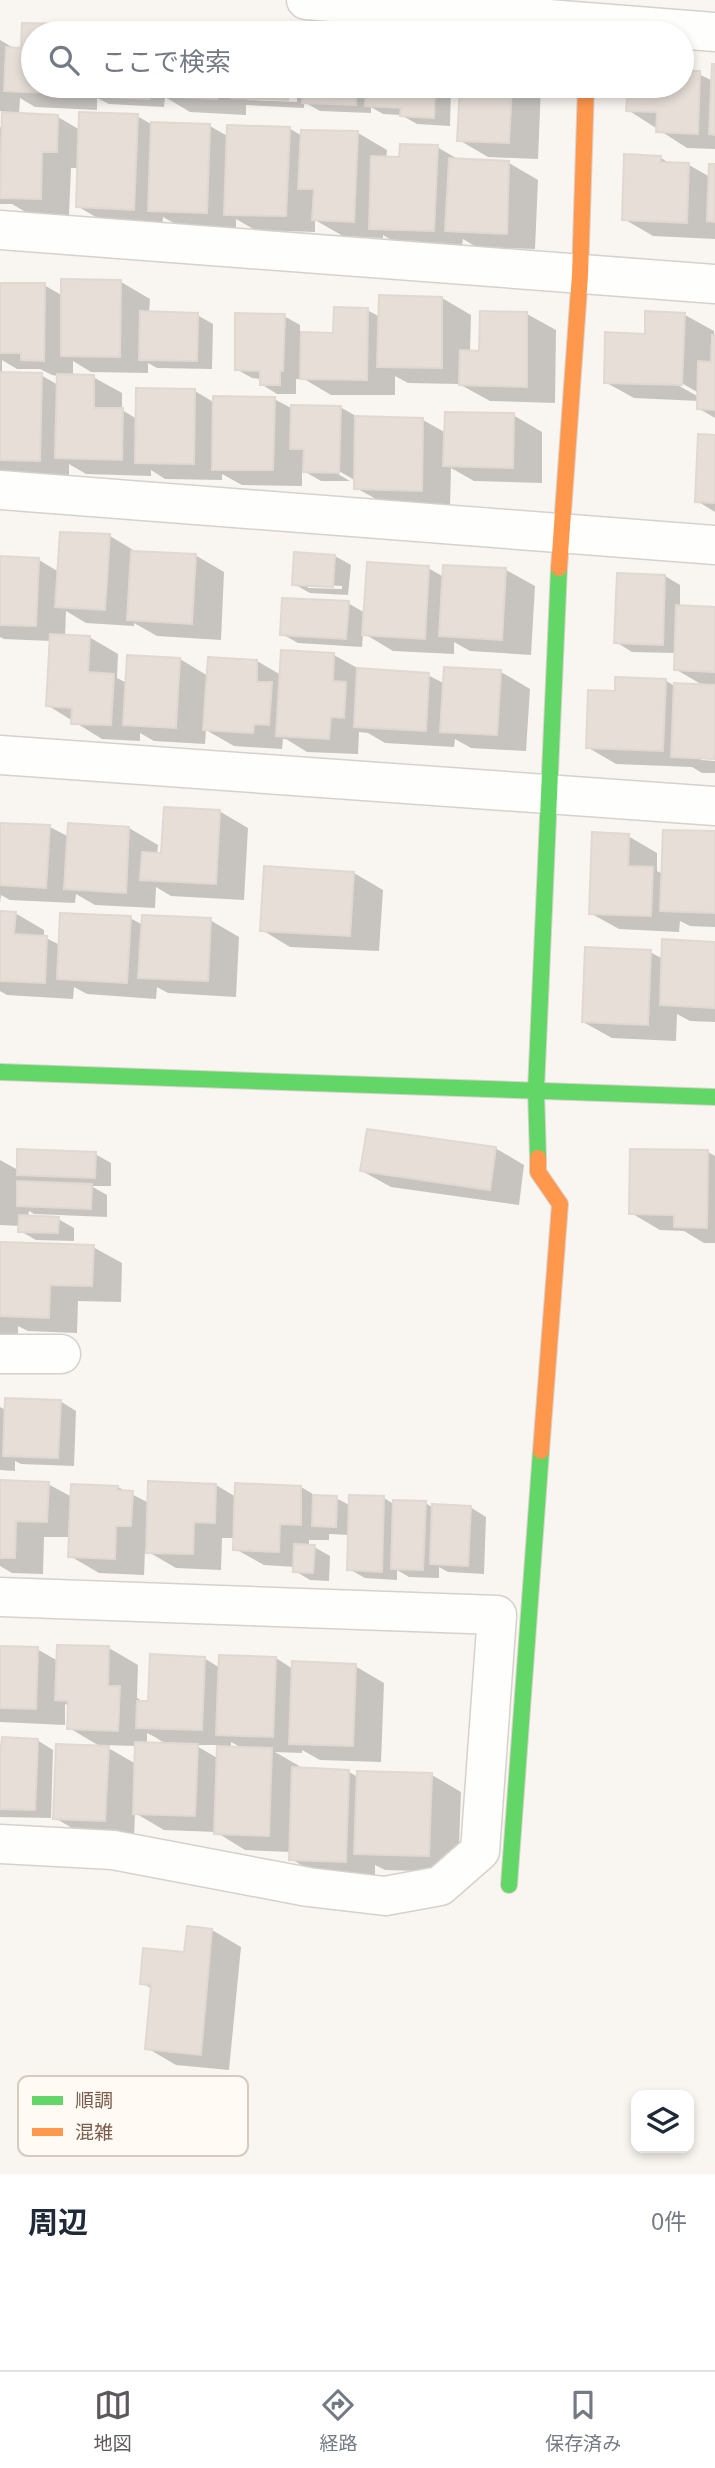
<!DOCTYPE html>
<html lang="ja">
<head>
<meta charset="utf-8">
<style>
  :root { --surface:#fff; --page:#f6f6f7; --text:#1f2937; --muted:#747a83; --line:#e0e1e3; --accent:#5c585b }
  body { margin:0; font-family:Arial,"Noto Sans JP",sans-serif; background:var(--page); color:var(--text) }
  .controls { position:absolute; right:21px; bottom:21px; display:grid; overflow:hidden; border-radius:14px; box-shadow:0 4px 10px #0003 }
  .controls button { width:63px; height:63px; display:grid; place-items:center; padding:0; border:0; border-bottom:2px solid var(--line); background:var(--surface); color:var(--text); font:35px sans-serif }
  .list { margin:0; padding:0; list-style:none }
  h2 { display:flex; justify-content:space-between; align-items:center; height:91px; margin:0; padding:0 28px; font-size:30px }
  h2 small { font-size:23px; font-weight:400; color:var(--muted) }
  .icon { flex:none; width:38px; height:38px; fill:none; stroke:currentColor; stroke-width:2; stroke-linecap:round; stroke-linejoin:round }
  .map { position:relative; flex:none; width:715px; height:2174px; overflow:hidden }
  .search { position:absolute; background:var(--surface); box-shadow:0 4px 10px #0003; left:21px; right:21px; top:21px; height:77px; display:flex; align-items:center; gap:18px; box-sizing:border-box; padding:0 24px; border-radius:38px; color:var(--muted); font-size:26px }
  .sheet { height:196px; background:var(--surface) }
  nav { display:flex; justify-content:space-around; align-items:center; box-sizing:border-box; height:98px; border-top:2px solid var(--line); background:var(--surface); font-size:19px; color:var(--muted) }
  nav a { display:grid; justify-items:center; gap:4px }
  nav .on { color:var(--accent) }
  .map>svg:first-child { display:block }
  .shadow { fill:#0003; fill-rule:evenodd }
  .building { fill:#e6ded7; stroke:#e2d8d2; stroke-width:2 }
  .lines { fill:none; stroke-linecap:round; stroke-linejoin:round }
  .street-casing { stroke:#d7d1cb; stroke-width:41 }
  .fast-casing { stroke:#d9d2cb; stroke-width:18 }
  .slow-casing { stroke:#d9d2cb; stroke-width:18 }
  .street { stroke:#fefefd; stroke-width:38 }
  .fast { stroke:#63d668; stroke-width:16 }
  .slow { stroke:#ff974d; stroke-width:16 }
  .key { fill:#fffaf3; stroke:#d7cbc1; stroke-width:2 }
  .key-label { font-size:19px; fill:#7a5c4d }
</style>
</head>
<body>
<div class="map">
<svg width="715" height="2174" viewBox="0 0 715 2174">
  <rect width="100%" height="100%" fill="#f9f5f0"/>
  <g class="shadow">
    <path d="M24,24L70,26L83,33H33V86H451L450,126L417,124L401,115L383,114L371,107V113L320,111L304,102V108L246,105V115L190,112L165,97L164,107L109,104L97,98V110L35,107L20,98L19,115L58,117L80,130L137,116L153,125L210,126L229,137L289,128L302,136L358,133L387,150L386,159H401L437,147L461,161L509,163L538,180L535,249L476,247L463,239L462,246L400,245L383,235V238L343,236L315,220V232L255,230L236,219V228L179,226L163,217L162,225L106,223L77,206L79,168H71L69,215L29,214L12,204H0V127L3,128V111H0V40L17,50H23ZM247,97L297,98V102L247,100Z"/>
    <path d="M682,66L713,81L715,66V149L687,148L628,110L629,86H682Z"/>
    <path d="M461,86H541L538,159L488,157L459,140Z"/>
    <path d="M661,158L671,164L689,165L710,177L715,166V239L653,236L624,219Z"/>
    <path d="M121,282L150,299L149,313L197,315L213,324L212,369L157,368L148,363V373L91,372L73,361V376L93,377L122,393V410L137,419L195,391L215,403L274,399L293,409L340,407L356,416L423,420L446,433L513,415L542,432V483L474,481L451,468L450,506L385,504L356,488V481L332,467L331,470L350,481H321L302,470V486L242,485L222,474V480L165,479L151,470V476L86,474L69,464V477L9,476L0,471V284L44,285L63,296ZM2,360L17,369H40L52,375L58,376V385L41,375L2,374Z"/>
    <path d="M442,298L471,315L470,352L481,353L527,314L556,330L555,403L490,401L459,384L408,383L395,376V395H331L299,376V379H296V394H277L261,384V379L252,378L236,369L284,316L300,325V334L335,335L367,310L380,317Z"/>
    <path d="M647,313L685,315L714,331L715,418L698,408L699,401L634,398L605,382L646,336ZM676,380L699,393V397L674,383Z"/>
    <path d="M715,437V512L697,501Z"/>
    <path d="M110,536L138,553L195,555L224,572L221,640L157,636L134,623V626L86,623L66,611L65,636L89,637L118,654L117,678L127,683L180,659L208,676L257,661L281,675L334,655L361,670L428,675L445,684L501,672L530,689L526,751L471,748L455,739L454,747L385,743L368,733L359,732L358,754L307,752L286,739H283L282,749L234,746L206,730L205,744L154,741L140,733V741L102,739L47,705L51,641L4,639L0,637V558L39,560L59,572Z"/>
    <path d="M335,556L351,565L348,595L310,593L294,584ZM308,584L342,586V589L308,588Z"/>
    <path d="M428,568L444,577L506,570L535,586L531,655L470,651L454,642V654L393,651L363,633L362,647L298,643L282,634L348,603L365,613Z"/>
    <path d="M665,576L680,585V607L715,609V757H701V760L715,761V773H702L692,767L616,764L587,747L616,693L665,680L676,687H706L675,669L676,653L632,652L616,642Z"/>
    <path d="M219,811L248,828L244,900L171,896L156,887L155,908L95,905L76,894L75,903L10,900L1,895L0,903V824L50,827L69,837L129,828L158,845L157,855H163Z"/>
    <path d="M715,833V927L690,926L680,921L679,932L619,929L590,913L628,836L657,853V871L663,874Z"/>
    <path d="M354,873L383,890L379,951L290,947L262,930Z"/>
    <path d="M0,913H15L44,930V937L60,945L130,918L143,925L210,920L239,937L236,997L168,993L157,987L156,999L87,994L74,987L73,999L7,995L0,991Z"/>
    <path d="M715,943V1022L690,1021L677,1014L676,1041L612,1038L583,1022L650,952L663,959Z"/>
    <path d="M495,1148L524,1165L519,1205L391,1187L362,1171Z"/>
    <path d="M708,1152L715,1156V1243H704L684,1231L660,1230L631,1213Z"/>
    <path d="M95,1154L111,1163V1186H91L107,1195V1217L34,1214L29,1211L28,1218L58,1219L74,1228V1241L36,1240L20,1231V1226L0,1225V1160L18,1170Z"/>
    <path d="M0,1244L93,1247L122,1263L121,1302L78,1301L77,1333L28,1331L18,1326V1335L0,1334Z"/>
    <path d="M60,1401L76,1411L74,1466L21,1464L15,1461V1471L0,1470V1407L6,1410Z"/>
    <path d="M0,1482L48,1484L72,1497L118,1487L149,1503L216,1485L236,1497L301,1487L318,1497L336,1498L351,1506L384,1498L395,1505L425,1503L434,1508L470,1507L486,1517L484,1574L448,1572L439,1567V1578L409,1577L397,1570V1580L365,1578L349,1569L350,1535L329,1534V1540H309V1546L314,1547L330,1556L329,1581L310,1580L295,1571V1567L264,1565L235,1549V1538H222L221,1570L176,1568L145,1550L144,1575L99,1573L70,1556L71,1537H44L43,1574L12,1573L0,1566Z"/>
    <path d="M0,1647L37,1649L58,1661L109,1648L138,1665L137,1698L144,1702H150L204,1658L220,1668L276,1658L293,1669L355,1666L384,1683L381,1762L320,1760L302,1750V1753L275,1752L301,1767V1770L349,1772L358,1777L432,1775L461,1792L458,1872L385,1870L375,1865V1878L320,1876L291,1859V1852L245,1850L216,1832L164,1830L135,1813L134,1837L84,1835L55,1818L103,1748L69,1728L70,1706L65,1704V1725L0,1722ZM147,1733L153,1736L168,1745L147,1744ZM231,1742L244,1749H231ZM103,1745L137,1746L136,1764ZM195,1745H219V1759Z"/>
    <path d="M37,1740L53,1750L51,1818L0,1817V1757Z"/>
    <path d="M188,1928L212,1930L241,1947L229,2070L176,2065L147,2048L152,1989L142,1983L186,1954Z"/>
  </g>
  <g class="building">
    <path d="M22,23L71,24V33H33V86H69L68,94L4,91L6,47L21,48Z"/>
    <path d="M161,27L220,30L219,33H161Z"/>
    <path d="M712,64H715V135L709,134Z"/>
    <path d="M682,71H700L698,134L656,132L657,112L626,111L628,86H682Z"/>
    <path d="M92,86H149V99L91,96Z"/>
    <path d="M159,86H218L217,99L159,96Z"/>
    <path d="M232,86H289L288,100L231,98Z"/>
    <path d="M303,86H356V105L302,103Z"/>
    <path d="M366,86H435L434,118L400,116L401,108L365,106Z"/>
    <path d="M460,86H512L509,143L457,141Z"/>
    <path d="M2,112L58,115L57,152H42L41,199L0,198Z"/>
    <path d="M79,112L138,114L134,210L76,207Z"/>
    <path d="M151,122L210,124L207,213L148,211Z"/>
    <path d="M227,125L290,127L286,216L224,215Z"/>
    <path d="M301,130L358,131L354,222L312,220L314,189H298Z"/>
    <path d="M400,144L438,145L434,231L369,229L371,156L399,157Z"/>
    <path d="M624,154L661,156L660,162L689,163L687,223L622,220Z"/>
    <path d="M449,158L509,161L507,234L445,231Z"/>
    <path d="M709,164H715V222L707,221Z"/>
    <path d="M61,279L121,280L120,357L61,356Z"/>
    <path d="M0,283H45L44,361L21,360V353H0Z"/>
    <path d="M379,295L442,297V368L377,367Z"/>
    <path d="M334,307L368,308L367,380L300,379L301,332L333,333Z"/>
    <path d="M140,311L198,313L197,361L139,360Z"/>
    <path d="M480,311L527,312V387L459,385L460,350L479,351Z"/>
    <path d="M645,311L685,313L682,385L604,383L605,332L645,334Z"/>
    <path d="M235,313L285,314L283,371H280V385H260V371L235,370Z"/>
    <path d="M712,335H715V410L697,409L698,361L711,362Z"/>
    <path d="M0,372L42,373L40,461L0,460Z"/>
    <path d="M57,374L94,375V408H123L122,460L55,458Z"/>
    <path d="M136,388L195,389L194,464L135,463Z"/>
    <path d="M213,396L275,397L273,470H212Z"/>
    <path d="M291,405L341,406L339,473L303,472L304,449H290Z"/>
    <path d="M445,412L514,413L513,468L443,466Z"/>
    <path d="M355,416L423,418L422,491L354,489Z"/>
    <path d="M698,434L715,435V503L695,502Z"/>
    <path d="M60,532L110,534L105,610L55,607Z"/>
    <path d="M131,551L196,554L192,624L127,620Z"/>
    <path d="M294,552L335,555L333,587L292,585Z"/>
    <path d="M0,556L39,558L36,626L0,625Z"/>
    <path d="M367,562L429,566L425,639L362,635Z"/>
    <path d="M443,565L506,568L502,640L439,636Z"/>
    <path d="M617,573L665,575L663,645L614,643Z"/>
    <path d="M282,598L349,601L346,639L280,635Z"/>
    <path d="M676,605L715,607V672L674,670Z"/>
    <path d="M50,634L90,636L88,672L114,674L111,725L71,724L72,708L46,706Z"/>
    <path d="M281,650L334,653L333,681L346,682L344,718L331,717L329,739L276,736Z"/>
    <path d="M127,655L180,658L176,728L123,725Z"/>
    <path d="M208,657L257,660V682H272L269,725L254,724L253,733L203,730Z"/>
    <path d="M444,667L501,670L497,735L440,732Z"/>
    <path d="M357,668L429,673L426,731L354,727Z"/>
    <path d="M615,677L666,679L663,751L586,748L588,690L615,691Z"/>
    <path d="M674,683L715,685V759L671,757Z"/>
    <path d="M164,807L220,810L216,884L140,880L142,852L161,853Z"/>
    <path d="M0,823L50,825L46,888L0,885Z"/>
    <path d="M68,823L129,827L126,893L64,889Z"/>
    <path d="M663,830L715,831V913L660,911Z"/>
    <path d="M592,832L629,834L628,866L653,867L651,916L589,914Z"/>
    <path d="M264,866L354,872L350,936L260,931Z"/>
    <path d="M0,911L16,912L14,934L47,936L45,983L0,981Z"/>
    <path d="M60,913L131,916L127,983L57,979Z"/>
    <path d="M142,915L211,918L208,981L138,978Z"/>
    <path d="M662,939L715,942V1008L660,1005Z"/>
    <path d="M585,947L651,950L648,1025L582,1022Z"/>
    <path d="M367,1129L496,1147L490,1190L360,1171Z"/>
    <path d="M17,1149L96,1152L95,1178L17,1175Z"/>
    <path d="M630,1149L708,1150L707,1228L674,1227V1215L629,1214Z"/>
    <path d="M17,1181L92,1184L91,1209L17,1206Z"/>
    <path d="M19,1215L59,1217L58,1233L18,1232Z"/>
    <path d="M0,1242L94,1245L92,1286L50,1285L49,1318L0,1316Z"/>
    <path d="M5,1398L61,1400L58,1458L3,1456Z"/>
    <path d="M0,1480L49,1482L47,1522L16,1521L15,1558H0Z"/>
    <path d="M148,1481L216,1484L215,1523L194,1522L193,1554L146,1553Z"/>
    <path d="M235,1483L301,1486V1525L280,1524L279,1552L233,1550Z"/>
    <path d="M71,1484L118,1486L117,1490L133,1491L131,1526H116L115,1559L68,1557Z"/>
    <path d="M313,1495L337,1496L336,1527L312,1526Z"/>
    <path d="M349,1495L384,1496L382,1572L347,1570Z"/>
    <path d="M393,1500L426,1501L423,1570L391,1569Z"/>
    <path d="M432,1504L471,1506L468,1566L430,1564Z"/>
    <path d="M294,1544L315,1545L313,1573L293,1572Z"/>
    <path d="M57,1645L109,1646L108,1686H120L118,1731L67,1729L68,1701L55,1700Z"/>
    <path d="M0,1646L38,1647L36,1709L0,1708Z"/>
    <path d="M150,1654L205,1657L202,1730L136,1728L137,1701H148Z"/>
    <path d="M219,1655L276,1657L273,1737L216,1735Z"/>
    <path d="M292,1661L356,1664L353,1746L289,1744Z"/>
    <path d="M2,1737L38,1739L35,1810L0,1809V1755Z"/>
    <path d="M135,1742L198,1744L195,1816L133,1814Z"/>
    <path d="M56,1744L109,1746L105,1821L53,1819Z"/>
    <path d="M217,1746L272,1748L269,1836L214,1834Z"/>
    <path d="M292,1767L349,1770L346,1862L289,1860Z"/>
    <path d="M357,1771L432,1773L429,1856L354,1854Z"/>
    <path d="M187,1926L212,1929L201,2055L145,2049L151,1985L140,1984L143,1948L184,1952Z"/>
  </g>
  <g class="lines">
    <g class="street-casing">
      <g id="street">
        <path d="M306,0L715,32"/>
        <path d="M0,230L715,284"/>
        <path d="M0,490L715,545"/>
        <path d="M0,755L715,806"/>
        <path d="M0,1354H61"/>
        <path d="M0,1597L497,1615L480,1851L440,1886L385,1896L308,1887L113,1850L0,1844"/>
      </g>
    </g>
    <g class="fast-casing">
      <g id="fast">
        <path d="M0,1072L715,1097"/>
        <path d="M538,1158L536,1090L559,568"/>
        <path d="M509,1885L541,1451"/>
      </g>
    </g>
    <g class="slow-casing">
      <g id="slow">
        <path d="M559,568L580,275L586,86"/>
        <path d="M538,1158V1172L560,1204L541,1451"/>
      </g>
    </g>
    <use href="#street" class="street"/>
    <use href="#fast" class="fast"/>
    <use href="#slow" class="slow"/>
  </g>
  <rect x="18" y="2076" width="230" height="80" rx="10" class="key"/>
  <rect x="32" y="2096" width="31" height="9" fill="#63d668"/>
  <rect x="32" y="2128" width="31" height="8" fill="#ff974d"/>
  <g class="key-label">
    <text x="75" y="2107">順調</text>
    <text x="75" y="2139">混雑</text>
  </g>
</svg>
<div class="controls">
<button><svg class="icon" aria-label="layers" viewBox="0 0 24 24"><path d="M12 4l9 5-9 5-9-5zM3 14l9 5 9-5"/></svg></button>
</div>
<div class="search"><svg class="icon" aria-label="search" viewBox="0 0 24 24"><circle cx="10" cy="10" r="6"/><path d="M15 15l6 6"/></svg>ここで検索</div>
</div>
<section class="sheet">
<h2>周辺<small>0件</small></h2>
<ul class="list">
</ul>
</section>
<nav>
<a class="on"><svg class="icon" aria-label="map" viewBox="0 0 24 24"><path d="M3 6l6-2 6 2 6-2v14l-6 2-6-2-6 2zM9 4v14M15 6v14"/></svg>地図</a>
<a><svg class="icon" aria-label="directions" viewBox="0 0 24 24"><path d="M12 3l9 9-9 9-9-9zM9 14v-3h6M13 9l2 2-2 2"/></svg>経路</a>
<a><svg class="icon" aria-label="saved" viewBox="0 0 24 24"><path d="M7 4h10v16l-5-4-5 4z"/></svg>保存済み</a>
</nav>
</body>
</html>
